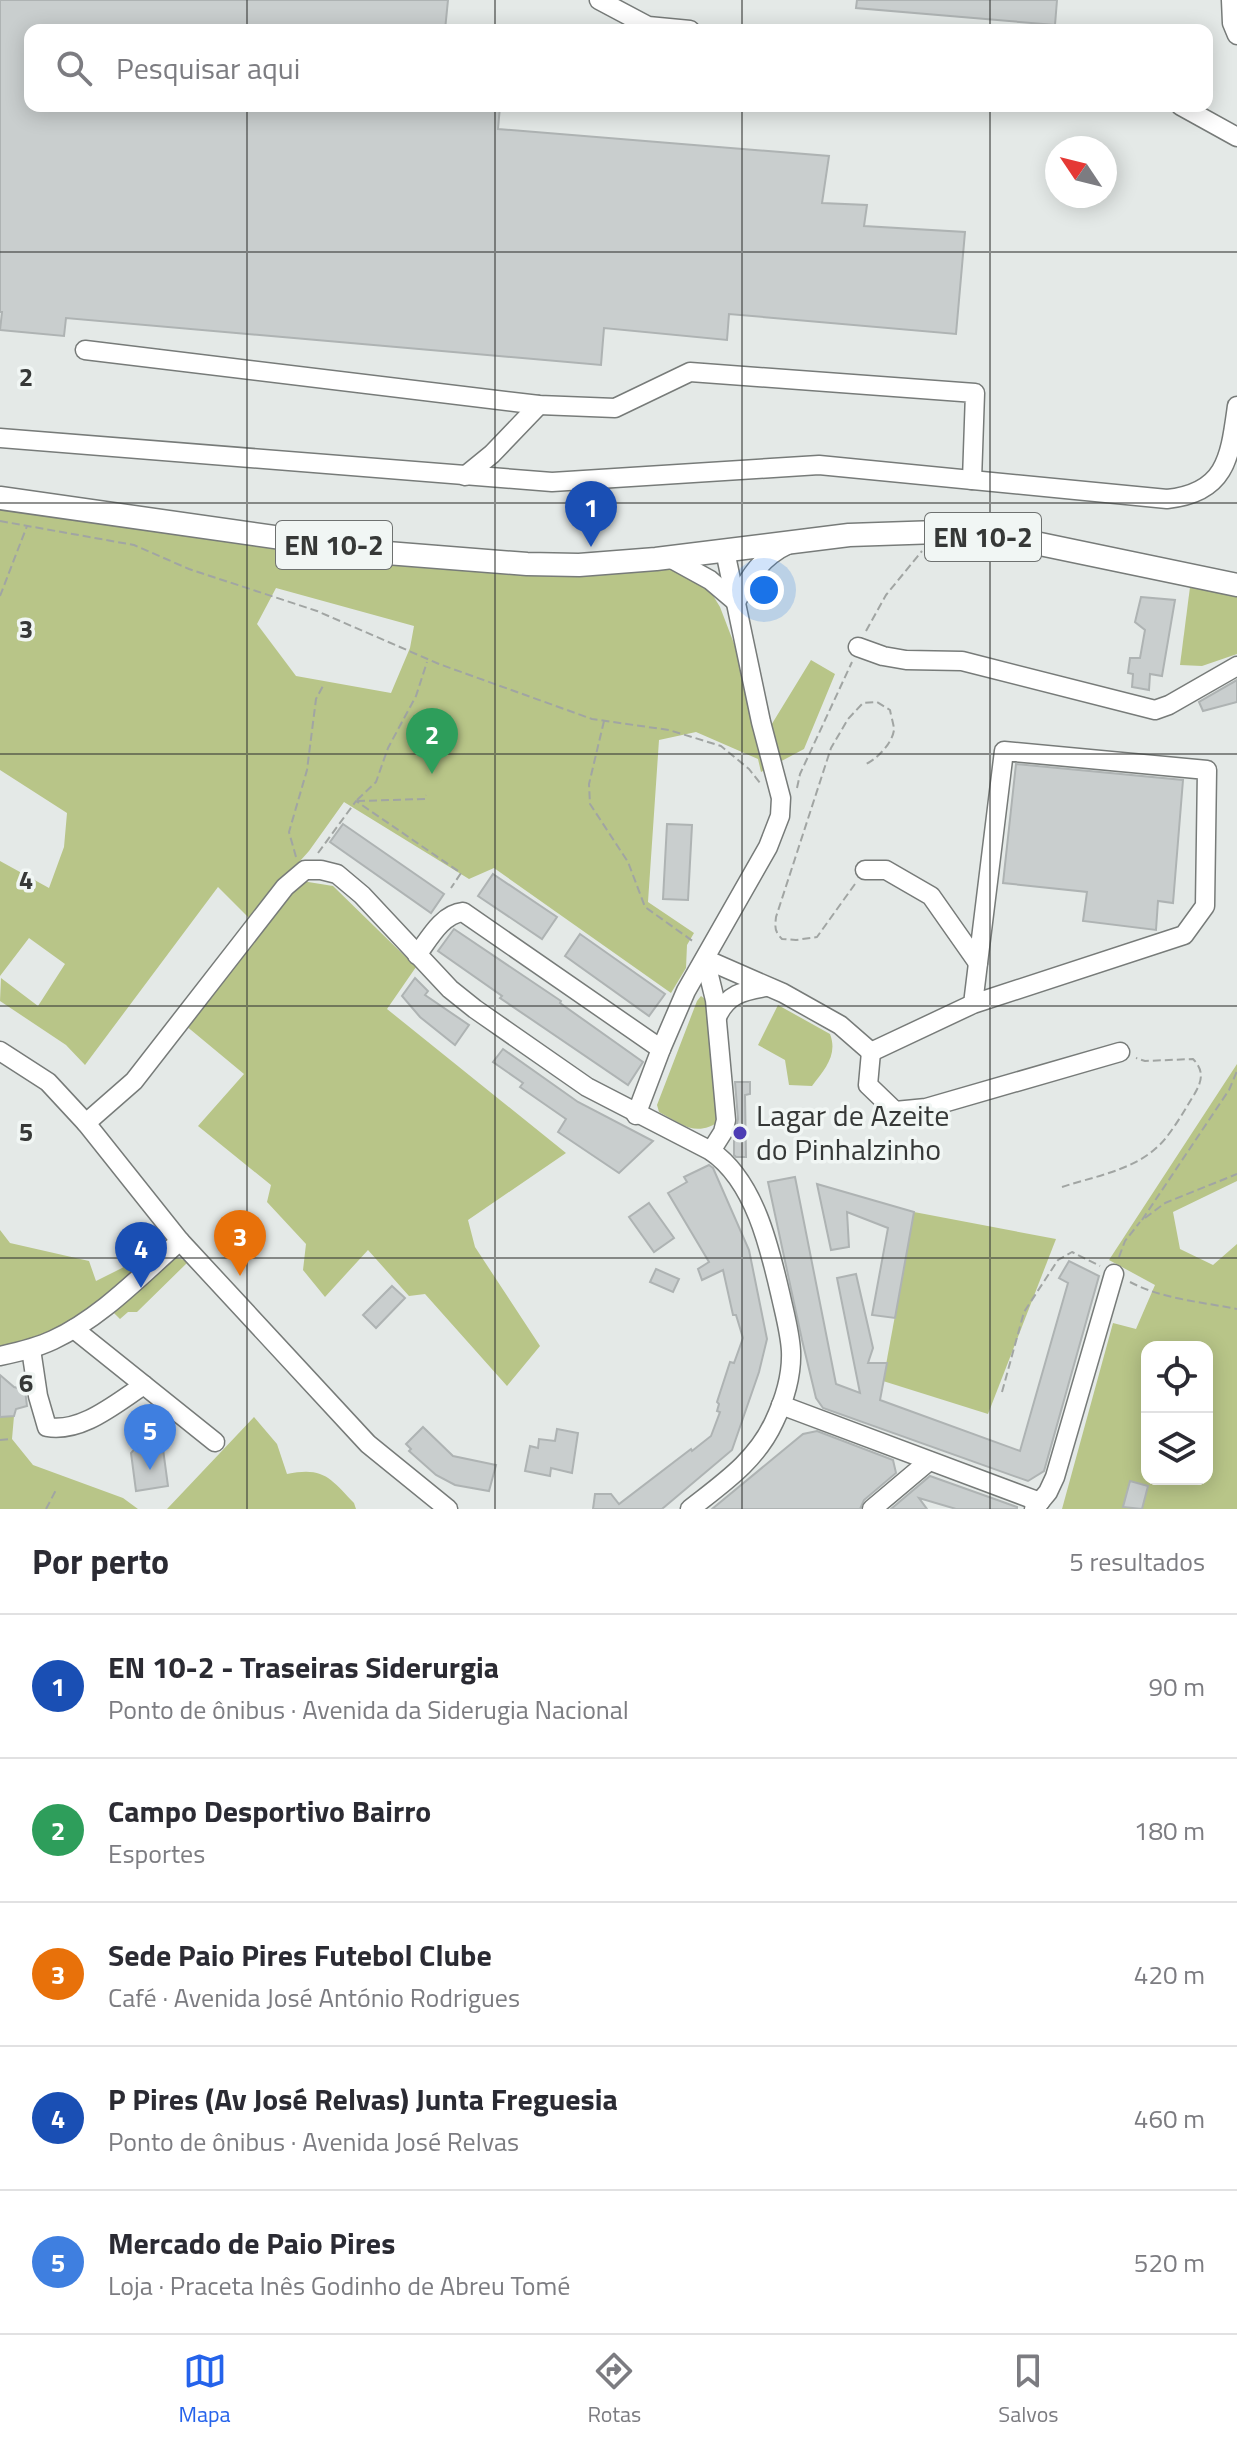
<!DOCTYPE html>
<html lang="pt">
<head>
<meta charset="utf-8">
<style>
  :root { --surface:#fff; --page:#f7f7f7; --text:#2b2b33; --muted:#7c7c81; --line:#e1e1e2; --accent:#2563eb }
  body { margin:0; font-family:"Titillium Web",sans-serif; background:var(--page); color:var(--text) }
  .controls { position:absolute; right:24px; bottom:24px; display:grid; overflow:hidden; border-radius:16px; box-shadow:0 4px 20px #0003 }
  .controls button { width:72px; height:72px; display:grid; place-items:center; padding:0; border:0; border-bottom:2px solid var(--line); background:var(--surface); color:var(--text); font:40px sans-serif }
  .compass { position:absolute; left:1045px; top:136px; width:72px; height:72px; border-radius:50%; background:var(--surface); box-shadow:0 4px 20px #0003; rotate:305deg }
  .you { position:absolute; left:764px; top:590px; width:28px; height:28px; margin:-20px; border:6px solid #fff; border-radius:50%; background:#1a73e8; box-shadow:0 0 0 12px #1a73e833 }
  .badge { display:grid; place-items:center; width:52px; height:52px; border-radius:50%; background:var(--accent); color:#fff; font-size:26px; font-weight:700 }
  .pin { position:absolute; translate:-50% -66px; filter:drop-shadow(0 2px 4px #0008) }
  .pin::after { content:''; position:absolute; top:42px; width:28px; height:24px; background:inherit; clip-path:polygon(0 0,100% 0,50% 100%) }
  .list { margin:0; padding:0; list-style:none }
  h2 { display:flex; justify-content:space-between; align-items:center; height:104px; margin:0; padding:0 32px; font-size:34px }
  h2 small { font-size:26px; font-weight:400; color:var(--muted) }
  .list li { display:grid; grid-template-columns:52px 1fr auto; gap:24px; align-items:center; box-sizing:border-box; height:144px; padding:0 32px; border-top:2px solid var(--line) }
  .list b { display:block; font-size:30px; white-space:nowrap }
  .list p { margin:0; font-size:26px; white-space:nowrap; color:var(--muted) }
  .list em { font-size:26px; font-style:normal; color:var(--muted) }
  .icon { flex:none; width:44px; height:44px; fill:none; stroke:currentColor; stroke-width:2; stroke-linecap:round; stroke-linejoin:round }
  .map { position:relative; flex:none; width:1237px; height:1509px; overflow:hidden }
  .search { position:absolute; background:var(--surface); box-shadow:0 4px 20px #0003; left:24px; right:24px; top:24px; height:88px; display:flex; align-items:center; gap:20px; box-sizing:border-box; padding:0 28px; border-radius:16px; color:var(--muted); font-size:30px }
  .sheet { height:824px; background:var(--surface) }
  nav { display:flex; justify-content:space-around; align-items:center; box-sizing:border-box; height:112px; border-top:2px solid var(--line); background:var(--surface); font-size:22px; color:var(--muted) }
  nav a { display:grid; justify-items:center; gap:4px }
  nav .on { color:var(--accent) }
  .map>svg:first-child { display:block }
  .green { fill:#b8c588; fill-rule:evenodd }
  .building { fill:#c9cece; stroke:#aeb3b3; stroke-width:2 }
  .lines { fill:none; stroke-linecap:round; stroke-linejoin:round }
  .minor-casing { stroke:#777b79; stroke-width:21 }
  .major-casing { stroke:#777b79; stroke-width:25 }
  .path { stroke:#a1a5a3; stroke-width:2; stroke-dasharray:8 4; stroke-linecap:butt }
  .minor { stroke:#fff; stroke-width:18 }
  .major { stroke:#fff; stroke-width:22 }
  .grid { fill:none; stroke:#363837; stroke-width:2; stroke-opacity:0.55 }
  .poi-dot { fill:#4d3db4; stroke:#f1f6f4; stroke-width:3 }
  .labels { text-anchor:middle; stroke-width:7; stroke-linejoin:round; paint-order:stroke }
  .shield { fill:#f1f6f4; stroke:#6e7170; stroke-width:2 }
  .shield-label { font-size:28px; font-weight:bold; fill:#363837 }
  .poi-label { font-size:30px; fill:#363837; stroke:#f1f6f4; text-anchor:start }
  .grid-label { font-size:26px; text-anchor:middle; font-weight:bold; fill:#363837; stroke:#f1f6f4; stroke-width:7; stroke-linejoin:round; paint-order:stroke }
</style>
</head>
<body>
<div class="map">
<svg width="1237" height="1509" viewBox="0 0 1237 1509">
  <rect width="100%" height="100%" fill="#e4e9e7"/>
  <g class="green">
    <path d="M0,509L292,551L398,563L547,574L673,569L706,584L720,607L738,654L770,727L811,660L835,674L804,749L761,772L758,759L696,732L659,740L648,902L694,933L687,945L686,968L671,993L494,868L469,879L344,802L309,851L249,918L218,887L85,1065L66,1045L0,1001L1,978L38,1006L65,964L29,938L0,976V861L49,888L64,847L67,813L0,770ZM276,588L414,626L410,648L391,693L296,676L257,624Z"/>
    <path d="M1190,587L1237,597V654L1202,666L1180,665Z"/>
    <path d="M302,881L333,886L416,967L387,1009L566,1153L468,1220L475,1247L540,1346L507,1386L425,1294L409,1296L368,1250L325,1297L303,1270L306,1244L267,1202L271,1185L198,1126L244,1074L185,1025L266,918Z"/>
    <path d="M701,996L710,1003L722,1120C695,1138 684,1125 659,1112L657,1105L697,1001Z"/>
    <path d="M778,1005L830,1034C838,1055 825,1069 812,1086L789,1085L785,1060L758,1045Z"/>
    <path d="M1237,1064V1181L1173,1212L1180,1249L1213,1265L1237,1244V1509H1062L1113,1323L1136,1329L1155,1285L1109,1260ZM1147,1347H1207V1479H1147Z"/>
    <path d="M914,1212L1056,1239L988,1414L883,1381Z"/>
    <path d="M0,1230L10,1243L89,1261L96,1281L122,1268L164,1234L162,1252C116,1288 60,1341 0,1348Z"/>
    <path d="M176,1258L189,1261L137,1312H128L120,1319L114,1313L163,1265Z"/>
    <path d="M14,1416L12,1439L33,1465L123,1498L138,1509H0V1417Z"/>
    <path d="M254,1417L277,1444L287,1474C324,1466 331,1479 354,1503L356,1509H167Z"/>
  </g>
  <g class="building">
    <path d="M0,0H448L445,30H30V106H500L498,129L829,156L822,203L867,205L864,226L965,232L956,334L729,314L727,340L604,328L601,365L66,318L64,336L0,330L2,312H0Z"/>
    <path d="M857,0H1057L1055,25L856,8Z"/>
    <path d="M1141,597L1175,600L1162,676L1150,674L1149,690L1132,687L1133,674L1128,673L1130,658H1140L1145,630L1135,622Z"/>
    <path d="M1237,680V702L1203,711L1199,702Z"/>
    <path d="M1016,764L1183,780L1173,903L1158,901L1156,930L1083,921L1087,892L1003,883Z"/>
    <path d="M343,824L444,894L431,913L330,842Z"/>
    <path d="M667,824L692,825L688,900L663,899Z"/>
    <path d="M493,874L557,917L542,939L478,896Z"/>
    <path d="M454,929L561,1001L560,1003L643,1062L628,1085L500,998L502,996L438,951Z"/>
    <path d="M580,934L665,994L649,1016L565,956Z"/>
    <path d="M415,978L428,991L425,995L469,1025L455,1045L420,1017L402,996Z"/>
    <path d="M503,1049L578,1102L653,1141L619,1173L558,1132L566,1119L520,1087L523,1083L493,1062Z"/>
    <path d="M735,1082H750V1094L745,1095L746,1157H736L734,1155V1138L738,1119Z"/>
    <path d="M709,1165L713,1168L749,1250L767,1339L759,1372L732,1450L662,1509H593L595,1494H611L619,1504L691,1449L692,1451L711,1436L720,1412L717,1411L719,1404L717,1402L730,1362L734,1363L743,1338L736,1315H733L723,1270L702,1280L698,1269L709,1262L668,1193L687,1182L684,1177Z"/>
    <path d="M795,1177L836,1384L860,1393L837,1278L856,1274L873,1348L868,1363H887L880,1400L1020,1451L1068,1283L1059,1278L1069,1261L1099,1276L1044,1471L1028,1481L823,1408L816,1398L802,1340L768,1182Z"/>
    <path d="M817,1184L914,1212L895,1318L872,1315L888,1228L847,1212L849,1247L831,1250Z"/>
    <path d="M649,1203L674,1238L654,1252L629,1217Z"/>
    <path d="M656,1269L679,1279L673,1292L650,1282Z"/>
    <path d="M392,1286L405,1298L376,1328L363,1315Z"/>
    <path d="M0,1375L14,1387L25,1390L27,1406L16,1409L14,1416L0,1417Z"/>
    <path d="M423,1427L453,1456L496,1465L489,1491L455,1485L436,1475L409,1451L411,1449L406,1444Z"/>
    <path d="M557,1429L578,1433L572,1473L551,1468L550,1476L525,1471L530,1446L538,1448L539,1439L555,1441Z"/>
    <path d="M817,1431L893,1460L896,1473L864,1500L860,1509H712L803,1434Z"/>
    <path d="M147,1435L163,1449L168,1486L136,1491L131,1453Z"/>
    <path d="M930,1476L1017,1507V1509H956L919,1498L927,1509H891Z"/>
    <path d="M1130,1481L1148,1486L1142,1509L1123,1507Z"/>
  </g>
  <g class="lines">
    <g class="minor-casing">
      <g id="minor">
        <path d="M599,0L648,26L690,30"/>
        <path d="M1231,0L1232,23L1237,35"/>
        <path d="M1181,106L1237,137"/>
        <path d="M85,350L539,405L615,408L690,372L975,393L972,480"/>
        <path d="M0,438L552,482L819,465L1167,499C1227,493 1230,456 1237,406"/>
        <path d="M465,476L492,454L539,405"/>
        <path d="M670,558L710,580L736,602"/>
        <path d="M736,602C750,576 761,557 789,544"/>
        <path d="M858,647L883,656L906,660L962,661L1155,710L1169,705L1237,666"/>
        <path d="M865,870H886L931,896L978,963"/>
        <path d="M417,955C429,939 442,914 463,912L661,1049"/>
        <path d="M705,959L783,993L840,1025L871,1052L973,1004L1184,935L1205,906L1207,770L1004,751L973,1004"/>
        <path d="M705,959L715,1000L726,1120L723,1132L711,1151"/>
        <path d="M717,1017C727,994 743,991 766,987"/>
        <path d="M0,1051L48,1082L86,1123L180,1241L368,1444L448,1509"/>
        <path d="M871,1052L868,1085L895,1111L926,1108L1120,1052"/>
        <path d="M636,1115L661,1049L686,991L768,847L780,816L781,798L761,722L725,551"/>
        <path d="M86,1123L134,1081L285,887L305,870H321L337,874L362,895L450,989L475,1009L587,1087L711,1151C755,1181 770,1249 781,1297C785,1315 790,1333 791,1351C792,1375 784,1401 774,1422C756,1461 723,1483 690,1509"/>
        <path d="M74,1329L215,1442"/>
        <path d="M31,1349L38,1396L47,1427C82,1433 116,1403 144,1385"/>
        <path d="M0,1356C18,1352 36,1348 53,1340C102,1317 140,1276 180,1241"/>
        <path d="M781,1405L1040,1502"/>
        <path d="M872,1509L929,1461"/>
        <path d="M1034,1509L1048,1492L1055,1477L1114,1274"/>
      </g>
    </g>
    <g class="major-casing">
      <path id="major" d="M0,498L387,553L527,564L579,565L656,559L849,535L938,532L1040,544L1237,585"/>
    </g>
    <g class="path">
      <path d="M0,521L134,545L189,569L317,611L439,664L592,719L669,730L721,746L749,769L760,783"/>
      <path d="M0,596L27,526"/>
      <path d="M866,631L886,595L922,551"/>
      <path d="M604,721L589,784L590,804L628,862L645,907L694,942"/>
      <path d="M797,788L800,774L852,662"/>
      <path d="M357,800L376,782L388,748L416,696L427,662"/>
      <path d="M357,801L425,799L426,795"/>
      <path d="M318,853L356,801L461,873L451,888"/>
      <path d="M296,857L289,832L307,770L316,699L324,684"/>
      <path d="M855,884L817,937L796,940L782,939C774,931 775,927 776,917L831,748L848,719L863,703L877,702L890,710C891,716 894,725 894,730C892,744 876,760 864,765"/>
      <path d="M1062,1187C1092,1177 1130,1171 1155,1149C1168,1139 1183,1113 1192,1098C1201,1084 1206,1072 1193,1059L1145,1061L1136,1058"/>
      <path d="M1145,1218L1165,1203L1237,1174"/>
      <path d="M1142,1220L1229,1090L1237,1071"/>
      <path d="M1119,1257L1125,1241L1140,1222"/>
      <path d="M1130,1282C1162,1299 1202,1302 1237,1309"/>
      <path d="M1002,1392L1024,1312L1058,1260L1072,1252L1100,1266"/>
      <path d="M0,1440L12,1439"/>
      <path d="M46,1509L56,1490"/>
    </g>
    <use href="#minor" class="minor"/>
    <use href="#major" class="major"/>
  </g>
  <path class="grid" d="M247,0V30M495,0V30M742,0V30M990,0V30M247,106V1509M495,106V1509M742,106V1509M990,106V1509M0,252H1237M0,503H1237M0,754H1237M0,1006H1237M0,1258H1237"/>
  <circle class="poi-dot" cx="740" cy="1133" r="8"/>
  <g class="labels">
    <g class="shield">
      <rect x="925" y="513" width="116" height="48" rx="6"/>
      <rect x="276" y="521" width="116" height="48" rx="6"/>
    </g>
    <g class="shield-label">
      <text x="983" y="547">EN 10-2</text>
      <text x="334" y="555">EN 10-2</text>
    </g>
    <g class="poi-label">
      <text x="756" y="1126">Lagar de Azeite<tspan x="756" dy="34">do Pinhalzinho</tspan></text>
    </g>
  </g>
  <g class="grid-label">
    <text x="26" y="386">2</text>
    <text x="26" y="638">3</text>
    <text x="26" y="889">4</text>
    <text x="26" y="1141">5</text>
    <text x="26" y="1392">6</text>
  </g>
</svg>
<div class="controls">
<button><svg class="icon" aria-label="locate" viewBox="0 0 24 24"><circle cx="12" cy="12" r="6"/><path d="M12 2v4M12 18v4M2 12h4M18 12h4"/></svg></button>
<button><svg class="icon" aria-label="layers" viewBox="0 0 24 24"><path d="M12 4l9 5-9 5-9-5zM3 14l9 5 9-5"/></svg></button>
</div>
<svg class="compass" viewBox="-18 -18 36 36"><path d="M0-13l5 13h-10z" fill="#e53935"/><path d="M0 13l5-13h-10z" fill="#7c7c81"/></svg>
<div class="you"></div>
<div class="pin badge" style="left:591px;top:547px;background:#1a4fb4">1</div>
<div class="pin badge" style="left:432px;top:774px;background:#2e9e5b">2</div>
<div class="pin badge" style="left:240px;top:1276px;background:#e8710a">3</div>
<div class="pin badge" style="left:141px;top:1288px;background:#1a4fb4">4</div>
<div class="pin badge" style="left:150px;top:1470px;background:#3f7fe0">5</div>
<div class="search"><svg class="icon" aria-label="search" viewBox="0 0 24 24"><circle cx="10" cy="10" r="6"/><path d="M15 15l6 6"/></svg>Pesquisar aqui</div>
</div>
<section class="sheet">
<h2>Por perto<small>5 resultados</small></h2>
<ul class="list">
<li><span class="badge" style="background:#1a4fb4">1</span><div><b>EN 10-2 - Traseiras Siderurgia</b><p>Ponto de ônibus · Avenida da Siderugia Nacional</p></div><em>90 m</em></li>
<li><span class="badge" style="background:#2e9e5b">2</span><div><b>Campo Desportivo Bairro</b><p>Esportes</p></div><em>180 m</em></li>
<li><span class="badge" style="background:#e8710a">3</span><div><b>Sede Paio Pires Futebol Clube</b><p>Café · Avenida José António Rodrigues</p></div><em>420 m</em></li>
<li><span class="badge" style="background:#1a4fb4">4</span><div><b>P Pires (Av José Relvas) Junta Freguesia</b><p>Ponto de ônibus · Avenida José Relvas</p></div><em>460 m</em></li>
<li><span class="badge" style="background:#3f7fe0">5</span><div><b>Mercado de Paio Pires</b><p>Loja · Praceta Inês Godinho de Abreu Tomé</p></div><em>520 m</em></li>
</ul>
</section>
<nav>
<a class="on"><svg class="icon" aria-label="map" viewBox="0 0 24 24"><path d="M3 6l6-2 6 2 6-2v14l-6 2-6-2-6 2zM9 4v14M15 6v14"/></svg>Mapa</a>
<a><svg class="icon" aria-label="directions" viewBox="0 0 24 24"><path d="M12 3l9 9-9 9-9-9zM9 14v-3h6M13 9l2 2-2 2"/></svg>Rotas</a>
<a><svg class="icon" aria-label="saved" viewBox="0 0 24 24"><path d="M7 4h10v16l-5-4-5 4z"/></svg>Salvos</a>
</nav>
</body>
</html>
